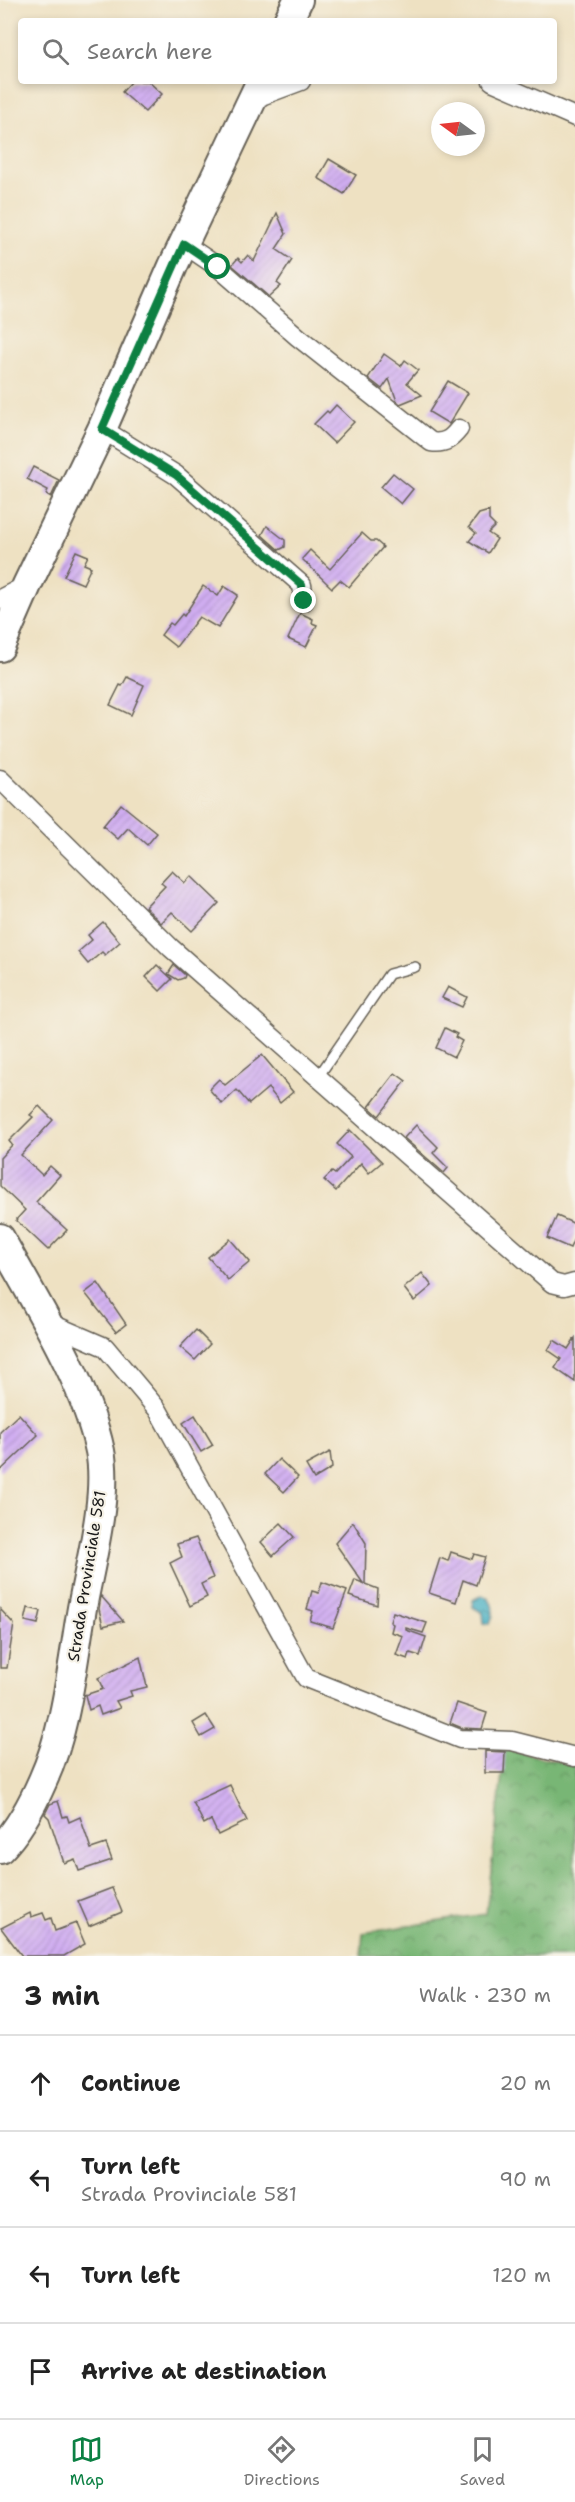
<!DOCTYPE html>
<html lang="en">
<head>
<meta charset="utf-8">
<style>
  :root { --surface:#fff; --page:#f6f6f6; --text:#222; --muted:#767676; --line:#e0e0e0; --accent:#0b8043 }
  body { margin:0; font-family:"Shantell Sans",sans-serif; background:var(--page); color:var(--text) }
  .compass { position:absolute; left:431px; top:102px; width:54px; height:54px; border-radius:50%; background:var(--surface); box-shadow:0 3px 9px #0003; rotate:285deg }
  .stop { position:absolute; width:18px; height:18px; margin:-14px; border:4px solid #0b8043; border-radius:50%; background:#fff }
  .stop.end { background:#0b8043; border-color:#fff; box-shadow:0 2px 6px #0008 }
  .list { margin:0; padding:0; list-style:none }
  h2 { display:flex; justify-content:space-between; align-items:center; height:78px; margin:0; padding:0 24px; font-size:26px }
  h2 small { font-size:20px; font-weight:400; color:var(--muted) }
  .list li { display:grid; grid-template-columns:39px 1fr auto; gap:18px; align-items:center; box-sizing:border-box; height:96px; padding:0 24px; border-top:2px solid var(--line) }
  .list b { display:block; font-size:22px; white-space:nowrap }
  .list p { margin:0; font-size:20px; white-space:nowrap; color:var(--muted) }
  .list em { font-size:20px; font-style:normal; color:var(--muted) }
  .icon { flex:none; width:33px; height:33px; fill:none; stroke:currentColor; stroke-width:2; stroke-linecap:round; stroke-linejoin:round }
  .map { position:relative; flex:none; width:575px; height:1956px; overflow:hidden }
  .search { position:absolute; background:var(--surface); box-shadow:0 3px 9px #0003; left:18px; right:18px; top:18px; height:66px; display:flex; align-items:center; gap:15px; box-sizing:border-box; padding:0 21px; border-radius:6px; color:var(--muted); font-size:22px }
  .sheet { height:462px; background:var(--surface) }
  nav { display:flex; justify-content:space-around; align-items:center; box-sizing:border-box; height:84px; border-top:2px solid var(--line); background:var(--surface); font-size:16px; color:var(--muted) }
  nav a { display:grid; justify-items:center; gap:3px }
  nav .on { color:var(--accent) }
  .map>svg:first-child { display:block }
  .forest { fill:url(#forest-crowns); stroke:#4a6948; stroke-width:1.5 }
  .water { fill:url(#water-waves); stroke:#30666f; stroke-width:1.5 }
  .building { fill:url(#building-hatch) }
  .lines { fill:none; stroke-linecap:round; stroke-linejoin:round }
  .service-casing { stroke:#666156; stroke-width:12 }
  .minor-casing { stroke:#666156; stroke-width:21 }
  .primary-casing { stroke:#666156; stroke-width:32 }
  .service { stroke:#fff; stroke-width:9 }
  .minor { stroke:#fff; stroke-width:18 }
  .primary { stroke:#fff; stroke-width:28 }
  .route { stroke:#0b8043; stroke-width:8 }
  .labels { text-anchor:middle; stroke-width:4.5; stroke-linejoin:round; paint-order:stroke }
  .street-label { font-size:16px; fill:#1c1c1c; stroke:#f7f3e8 }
</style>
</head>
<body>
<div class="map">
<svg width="575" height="1956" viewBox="0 0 575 1956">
  <defs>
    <pattern id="forest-crowns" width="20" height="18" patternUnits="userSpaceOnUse" patternTransform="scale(1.5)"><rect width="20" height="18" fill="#78b675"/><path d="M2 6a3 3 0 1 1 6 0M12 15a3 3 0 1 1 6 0" fill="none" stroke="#62935f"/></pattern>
    <pattern id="water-waves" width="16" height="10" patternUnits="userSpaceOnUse" patternTransform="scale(1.5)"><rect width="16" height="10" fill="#44afc2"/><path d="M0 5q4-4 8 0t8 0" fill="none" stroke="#388e9d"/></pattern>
    <pattern id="building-hatch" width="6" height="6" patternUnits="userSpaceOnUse" patternTransform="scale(1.5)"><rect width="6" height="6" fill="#d0adf1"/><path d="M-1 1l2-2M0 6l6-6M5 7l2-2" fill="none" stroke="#b294ce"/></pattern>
  </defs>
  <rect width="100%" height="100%" fill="#f7f3e8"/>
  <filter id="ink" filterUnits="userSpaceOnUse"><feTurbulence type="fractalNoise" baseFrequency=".0167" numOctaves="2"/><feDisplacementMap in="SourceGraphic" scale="12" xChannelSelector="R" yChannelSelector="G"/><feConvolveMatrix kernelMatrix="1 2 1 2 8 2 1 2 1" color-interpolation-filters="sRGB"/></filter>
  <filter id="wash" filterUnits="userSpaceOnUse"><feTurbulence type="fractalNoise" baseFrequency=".008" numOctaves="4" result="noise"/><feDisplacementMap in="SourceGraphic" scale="24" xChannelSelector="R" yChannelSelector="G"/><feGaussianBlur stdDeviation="1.35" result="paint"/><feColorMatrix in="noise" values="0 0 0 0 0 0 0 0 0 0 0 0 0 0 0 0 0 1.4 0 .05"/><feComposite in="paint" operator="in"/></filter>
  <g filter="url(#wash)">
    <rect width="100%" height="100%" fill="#eee1c2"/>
    <path class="forest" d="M505,1749L575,1765V1956H361L363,1933L486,1914Z"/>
    <path class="water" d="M482,1595C494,1599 496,1615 489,1624L484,1623L483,1613L473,1607V1600Z"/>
    <g id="blocks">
      <g class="building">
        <path d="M132,81H148L162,94L145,112L122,92Z"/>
        <path d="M329,159L356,175L344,194L318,178Z"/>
        <path d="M277,213L286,234L276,249L292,260L277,283L281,286L269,297L232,265L238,258L242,262L248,255L254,261Z"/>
        <path d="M384,354L401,366L405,360L418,370L407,383L422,395L400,404L397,401L389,379L382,389L368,378Z"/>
        <path d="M448,381L468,393L449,424L429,412Z"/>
        <path d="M336,405L354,422L334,443L314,424L327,411L329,413Z"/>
        <path d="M33,467L59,480L51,497L46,494L48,490L27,479Z"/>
        <path d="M393,473L413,489L401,504L381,487Z"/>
        <path d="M489,511V520L495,526L488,533L497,539L488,553L469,541L476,533L469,527L479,514Z"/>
        <path d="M267,526L285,540V547L279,550L262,535Z"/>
        <path d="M362,533L371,541H376L383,547L349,587L340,580L332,588L302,559L310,550L330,569Z"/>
        <path d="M76,551L88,556L84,564L91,567L83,584L64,576Z"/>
        <path d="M203,586L218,596L224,586L238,595L218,628L199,617L176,647L161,635L170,623L173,625L182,614L184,616Z"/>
        <path d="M300,613L313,619L312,623L317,625L306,647L288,639Z"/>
        <path d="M127,677L144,685L131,715L110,705L120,685L122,686Z"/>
        <path d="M121,804L157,833L147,845L128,828L118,839L103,826Z"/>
        <path d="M172,871L185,883L191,876L219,903L192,931L172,912L161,923L145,907L165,886L161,883Z"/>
        <path d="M103,922L120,942L105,955L102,952L88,964L78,952L92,940L88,935Z"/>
        <path d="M157,965L172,979L160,991L146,977Z"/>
        <path d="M174,965L185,975L184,978L178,980L168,974Z"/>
        <path d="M448,987L467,997L462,1007L442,998Z"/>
        <path d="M445,1028L457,1034L455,1037L462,1041L454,1057L436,1048Z"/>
        <path d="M262,1055L293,1092L280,1103L268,1088L249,1104L237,1090L222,1104L209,1089L219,1079L225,1085Z"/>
        <path d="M395,1073L406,1081L379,1116L369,1107Z"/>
        <path d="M39,1106L53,1120L21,1155L42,1175L50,1166L60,1175L36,1202L67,1230L48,1250L16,1220L25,1210L0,1186V1158L12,1145L9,1141L33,1117L30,1115Z"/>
        <path d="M416,1125L438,1147L433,1153L448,1168L444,1173L404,1138Z"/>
        <path d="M350,1130L382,1162L369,1173L361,1163L336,1191L324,1180L332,1172L335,1174L351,1157L337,1144Z"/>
        <path d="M557,1216L575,1224V1236L570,1248L547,1238Z"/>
        <path d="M230,1239L250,1262L228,1280L208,1257Z"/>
        <path d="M422,1273L432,1286L414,1301L404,1288Z"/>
        <path d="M98,1283L126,1324L116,1332L85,1293Z"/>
        <path d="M196,1330L210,1344L195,1360L180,1347Z"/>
        <path d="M575,1338V1382L555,1368L561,1359L548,1350L554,1340L568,1349Z"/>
        <path d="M19,1414L38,1435L0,1471V1432Z"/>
        <path d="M195,1415L213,1445L201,1452L183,1423Z"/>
        <path d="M330,1452L332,1468L314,1479L306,1465Z"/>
        <path d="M279,1459L298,1477L284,1492L265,1474Z"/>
        <path d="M353,1522L366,1543L365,1584L378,1589L377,1605L349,1596L355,1580L363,1583L335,1543Z"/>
        <path d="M281,1523L294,1537L273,1556L261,1542Z"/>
        <path d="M196,1538L213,1578L201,1584L207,1597L190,1606L170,1563L182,1557L177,1544Z"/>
        <path d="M451,1552L472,1559L474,1554L485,1557L476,1585L463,1580L456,1602L429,1593L440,1558L448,1561Z"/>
        <path d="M322,1582L347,1591L333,1628L310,1621L313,1611L307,1609L312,1591L319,1593Z"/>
        <path d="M101,1596L123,1621L103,1626L99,1609Z"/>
        <path d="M28,1608L41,1611L38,1624L25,1621Z"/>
        <path d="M0,1609L14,1624L7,1668H0Z"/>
        <path d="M393,1612L427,1623L423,1633L406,1628V1630L426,1637L420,1656L410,1653L408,1659L396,1655L403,1636L391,1632L393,1624L390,1622Z"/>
        <path d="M140,1657L147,1687L130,1691L132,1696L116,1701L120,1708L101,1715L98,1706L89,1710L85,1695L103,1689L98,1678Z"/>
        <path d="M457,1703L487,1713L482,1729L462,1728L450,1723Z"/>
        <path d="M206,1715L215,1729L201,1737L193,1723Z"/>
        <path d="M485,1751L505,1752L504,1773H485Z"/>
        <path d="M230,1785L247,1821L218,1835L211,1820L204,1824L193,1802Z"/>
        <path d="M58,1801L63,1817L67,1816L69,1822L80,1817L91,1849L106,1844L112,1860L79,1871L75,1859L64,1863L49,1818L45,1814L50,1804Z"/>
        <path d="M112,1888L122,1912L89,1926L78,1901Z"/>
        <path d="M30,1913L31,1917L43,1913L46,1920L51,1918L55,1931L76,1923L85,1944L64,1956H22L1,1928Z"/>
      </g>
    </g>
  </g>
  <g filter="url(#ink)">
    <use href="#blocks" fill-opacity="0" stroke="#666156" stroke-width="1.5"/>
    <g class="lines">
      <g class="service-casing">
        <path id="service" d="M318,1077L389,974L415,967"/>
      </g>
      <g class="minor-casing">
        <g id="minor">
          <path d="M492,81L575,117"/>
          <path d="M253,99L301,81"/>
          <path d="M184,244L218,267L298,337L431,442C445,444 451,439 459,429"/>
          <path d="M102,429L176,475L302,585L304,601"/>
          <path d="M0,599L27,585"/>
          <path d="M0,779L171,948L552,1283L564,1286L575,1283"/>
          <path d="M47,1322L105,1347L158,1410L306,1678L460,1739L512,1741L575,1757"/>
        </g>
      </g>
      <g class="primary-casing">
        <g id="primary">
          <path d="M288,21L298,0"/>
          <path d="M0,647L27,585L102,429L173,266L261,81"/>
          <path d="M0,1238C35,1302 85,1380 100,1451C109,1495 90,1563 82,1608C72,1665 67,1727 43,1780C33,1803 18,1831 0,1849"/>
        </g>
      </g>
      <use href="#service" class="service"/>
      <use href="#minor" class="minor"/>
      <use href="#primary" class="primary"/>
    </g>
  </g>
  <g class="lines" filter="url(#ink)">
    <path class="route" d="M218,267L184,244L102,429L176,475L302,585L304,601"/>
  </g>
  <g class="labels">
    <g class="street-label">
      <text transform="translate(86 1576) rotate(-81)" y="6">Strada Provinciale 581</text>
    </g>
  </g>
</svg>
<svg class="compass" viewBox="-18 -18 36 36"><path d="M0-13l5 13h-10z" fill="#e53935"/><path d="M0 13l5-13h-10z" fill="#767676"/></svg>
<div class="stop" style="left:218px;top:267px"></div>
<div class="stop end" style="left:304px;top:601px"></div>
<div class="search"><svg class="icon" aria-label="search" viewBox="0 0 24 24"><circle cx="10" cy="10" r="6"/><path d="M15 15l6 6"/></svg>Search here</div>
</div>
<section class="sheet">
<h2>3 min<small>Walk · 230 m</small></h2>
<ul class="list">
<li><svg class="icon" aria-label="ahead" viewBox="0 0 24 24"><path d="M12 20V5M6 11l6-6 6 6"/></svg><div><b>Continue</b></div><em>20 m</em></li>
<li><svg class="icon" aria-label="left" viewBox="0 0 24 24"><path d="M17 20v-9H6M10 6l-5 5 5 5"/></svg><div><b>Turn left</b><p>Strada Provinciale 581</p></div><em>90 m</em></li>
<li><svg class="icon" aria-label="left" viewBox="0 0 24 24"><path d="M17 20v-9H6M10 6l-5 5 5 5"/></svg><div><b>Turn left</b></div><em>120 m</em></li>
<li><svg class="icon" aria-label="arrive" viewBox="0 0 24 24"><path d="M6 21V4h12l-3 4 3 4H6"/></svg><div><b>Arrive at destination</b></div></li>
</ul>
</section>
<nav>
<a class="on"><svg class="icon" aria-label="map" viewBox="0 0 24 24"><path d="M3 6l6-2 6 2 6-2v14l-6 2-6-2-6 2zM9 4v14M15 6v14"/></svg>Map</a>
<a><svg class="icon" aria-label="directions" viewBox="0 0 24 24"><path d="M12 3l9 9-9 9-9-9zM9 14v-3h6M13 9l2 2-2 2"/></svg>Directions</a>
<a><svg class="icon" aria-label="saved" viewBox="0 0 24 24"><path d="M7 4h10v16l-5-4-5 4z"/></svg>Saved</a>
</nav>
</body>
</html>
